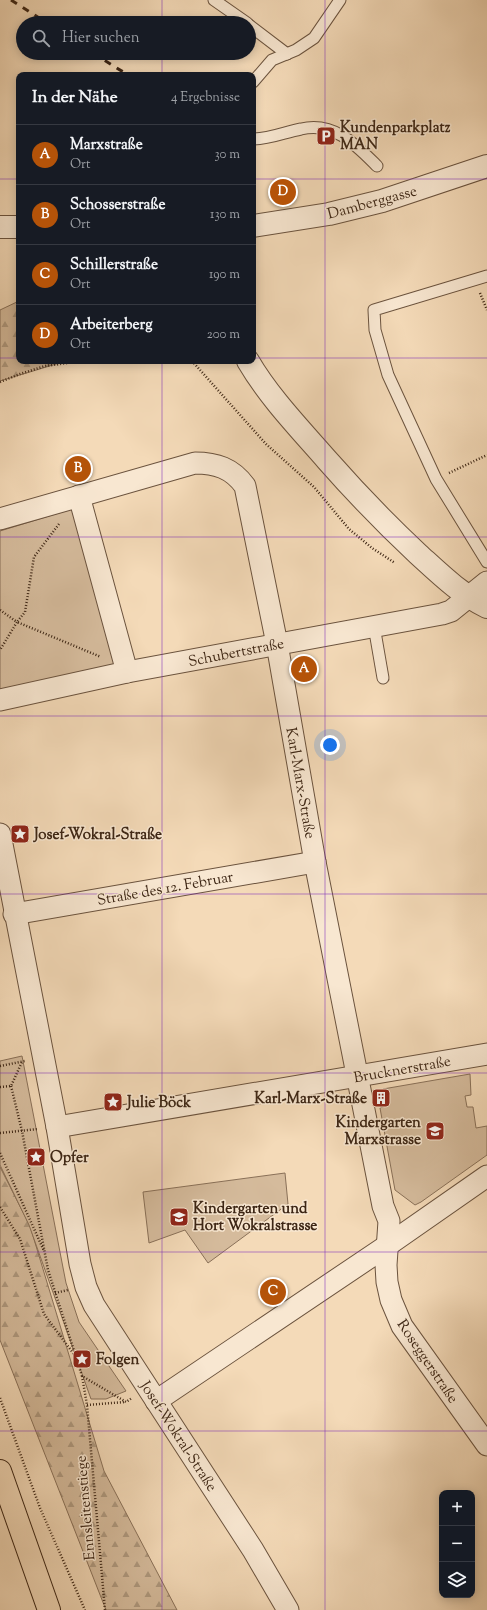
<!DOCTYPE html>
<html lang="de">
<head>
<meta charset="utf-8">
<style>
  :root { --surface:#171b24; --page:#242831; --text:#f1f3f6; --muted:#9ea1a6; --line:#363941; --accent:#b45309 }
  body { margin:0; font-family:"Sorts Mill Goudy",serif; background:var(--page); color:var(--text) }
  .controls { position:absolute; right:12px; bottom:12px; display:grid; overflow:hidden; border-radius:8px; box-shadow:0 2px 10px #0003 }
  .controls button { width:36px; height:36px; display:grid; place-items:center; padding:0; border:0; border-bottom:1px solid var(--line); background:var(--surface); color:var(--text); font:20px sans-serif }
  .you { position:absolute; left:330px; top:745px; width:14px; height:14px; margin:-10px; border:3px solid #fff; border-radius:50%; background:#1a73e8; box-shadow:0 0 0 6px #1a73e833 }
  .badge { display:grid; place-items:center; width:26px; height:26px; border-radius:50%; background:var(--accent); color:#fff; font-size:13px; font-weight:700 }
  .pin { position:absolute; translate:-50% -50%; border:2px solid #fff; box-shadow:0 1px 4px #0006 }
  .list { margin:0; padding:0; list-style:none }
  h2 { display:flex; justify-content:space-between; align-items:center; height:52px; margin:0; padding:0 16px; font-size:17px }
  h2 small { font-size:13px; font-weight:400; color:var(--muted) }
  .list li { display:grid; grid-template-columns:26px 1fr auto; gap:12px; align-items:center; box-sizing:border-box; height:60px; padding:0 16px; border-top:1px solid var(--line) }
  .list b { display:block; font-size:15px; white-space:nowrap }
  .list p { margin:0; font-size:13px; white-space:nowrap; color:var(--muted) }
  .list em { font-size:13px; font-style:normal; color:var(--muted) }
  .icon { flex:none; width:22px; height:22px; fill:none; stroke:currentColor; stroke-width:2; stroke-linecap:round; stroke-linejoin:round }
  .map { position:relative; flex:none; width:487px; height:1610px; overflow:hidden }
  .search { position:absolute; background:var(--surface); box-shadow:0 2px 10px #0003; left:16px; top:16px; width:240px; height:44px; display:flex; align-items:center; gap:10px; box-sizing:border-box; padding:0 14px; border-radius:22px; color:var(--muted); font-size:15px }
  .panel { position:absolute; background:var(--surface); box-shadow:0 2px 10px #0003; left:16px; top:72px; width:240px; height:292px; border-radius:8px }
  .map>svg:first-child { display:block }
  .forest { fill:url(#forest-firs); stroke:#897058 }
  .park { fill:#d5bb9c; stroke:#897058 }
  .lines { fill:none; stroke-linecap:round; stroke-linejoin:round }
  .service-casing { stroke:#6b533e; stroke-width:13 }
  .minor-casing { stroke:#6b533e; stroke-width:23 }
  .tertiary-casing { stroke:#6b533e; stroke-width:24 }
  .primary-casing { stroke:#3d2615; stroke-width:24 }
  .path { stroke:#3d2615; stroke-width:2.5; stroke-dasharray:1 2; stroke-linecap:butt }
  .service { stroke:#f8e7d1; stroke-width:11 }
  .minor { stroke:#f8e7d1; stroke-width:21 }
  .tertiary { stroke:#f8e7d1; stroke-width:22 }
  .primary { stroke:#f4dab8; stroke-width:22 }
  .rail { stroke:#3d2615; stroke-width:3; stroke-dasharray:7 7; stroke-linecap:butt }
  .grid { fill:none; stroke:#7b2cbf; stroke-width:1; stroke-opacity:0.55 }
  .labels { text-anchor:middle; stroke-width:3; stroke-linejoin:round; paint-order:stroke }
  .poi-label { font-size:15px; font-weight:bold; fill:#3d2615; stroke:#f8e7d1; text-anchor:start }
  .street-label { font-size:15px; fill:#3d2615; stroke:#f8e7d1 }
</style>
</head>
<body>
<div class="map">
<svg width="487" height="1610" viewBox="0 0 487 1610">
  <defs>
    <pattern id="forest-firs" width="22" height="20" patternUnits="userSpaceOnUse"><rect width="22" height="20" fill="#d5bb9c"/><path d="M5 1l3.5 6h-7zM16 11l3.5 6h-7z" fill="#ae987e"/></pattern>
  </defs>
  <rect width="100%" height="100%" fill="#f4dab8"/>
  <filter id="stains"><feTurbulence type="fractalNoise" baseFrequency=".005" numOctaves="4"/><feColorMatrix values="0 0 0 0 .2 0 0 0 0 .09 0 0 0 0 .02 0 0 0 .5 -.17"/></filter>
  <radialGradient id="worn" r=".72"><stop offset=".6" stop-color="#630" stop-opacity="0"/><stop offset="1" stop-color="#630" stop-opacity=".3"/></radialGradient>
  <g class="forest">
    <path d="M19,301V361H66L0,381V310Z"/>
    <path d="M0,1167L30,1226L104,1471L177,1610H106L0,1340Z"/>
  </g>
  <g class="park">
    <path d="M72,509L115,667L0,690V531Z"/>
    <path d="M22,1056L66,1283L79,1322L126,1391L106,1399H91L29,1225L0,1165V1061Z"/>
    <path d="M470,1074L471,1095L465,1096L467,1107H473L476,1128L487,1126V1155L421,1202L415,1205L395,1190L380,1108L386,1106L383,1089Z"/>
    <path d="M285,1173L288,1204L208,1263L185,1230L149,1243L143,1192Z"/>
  </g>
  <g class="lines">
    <g class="service-casing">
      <g id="service">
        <path d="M214,0L247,23"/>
        <path d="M249,25L287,54"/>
        <path d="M253,82L272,60L296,50L314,38L340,0"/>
        <path d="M253,139C270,139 285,132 301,129C334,121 356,145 377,166"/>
        <path d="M487,276L374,310L375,330L388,375L436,479L487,562"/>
        <path d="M374,626L383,678"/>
      </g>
    </g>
    <g class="minor-casing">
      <g id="minor">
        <path d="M79,496L127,672"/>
        <path d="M0,519L195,463C216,463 232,468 245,486L277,644L315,862L383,1206L389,1221L386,1265L387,1282L391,1300L402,1326L487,1445"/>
        <path d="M0,700L127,672L442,614L451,611L487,582"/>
        <path d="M0,834L57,1127L80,1264L86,1287L94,1305L253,1550L288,1610"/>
        <path d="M14,914L315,862"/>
        <path d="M57,1127L487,1054"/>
        <path d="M156,1401L388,1245L487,1176"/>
      </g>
    </g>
    <g class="tertiary-casing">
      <g id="tertiary">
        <path d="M253,226L329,214L382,201L487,166"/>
        <path d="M0,227H19"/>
        <path d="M248,361C269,397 300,429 327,460C356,493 386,524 418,554C440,574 460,594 487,607"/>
      </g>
    </g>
    <g class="primary-casing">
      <path id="primary" d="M0,1471L49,1610"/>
    </g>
    <g class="path">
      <path d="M480,293L487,310"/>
      <path d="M192,361L266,444L314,487L349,529L372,548L395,563"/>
      <path d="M0,382L20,374L45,366L83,361"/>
      <path d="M449,473L487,455"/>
      <path d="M59,524L34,557L25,612L17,622L101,657"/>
      <path d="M0,610L17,622L0,650"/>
      <path d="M0,1066L25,1061"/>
      <path d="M11,1086L22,1131L48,1270L76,1357"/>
      <path d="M0,1087L11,1086L22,1062"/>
      <path d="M0,1133L38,1129"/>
      <path d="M0,1153L44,1251"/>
      <path d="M0,1207L20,1239L44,1314L76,1357L82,1376L126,1402L132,1398"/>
      <path d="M55,1293L68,1290"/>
      <path d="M82,1376L87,1405L105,1610"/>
      <path d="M0,1398L40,1508L85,1610"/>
      <path d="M87,1405L125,1402"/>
    </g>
    <use href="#service" class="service"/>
    <use href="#minor" class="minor"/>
    <use href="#tertiary" class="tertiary"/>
    <use href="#primary" class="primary"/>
    <g class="rail">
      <path d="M11,0L47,23"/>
      <path d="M93,53L128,75"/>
    </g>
  </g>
  <path class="grid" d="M162,0V23M325,0V1610M162,53V75M0,179H19M253,179H487M0,358H19M253,358H487M162,361V1610M0,537H487M0,716H487M0,894H487M0,1073H487M0,1252H487M0,1431H487"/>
  <defs>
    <g id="parking-square" transform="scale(1)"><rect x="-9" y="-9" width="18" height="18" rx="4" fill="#8f2418" stroke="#f8e7d1"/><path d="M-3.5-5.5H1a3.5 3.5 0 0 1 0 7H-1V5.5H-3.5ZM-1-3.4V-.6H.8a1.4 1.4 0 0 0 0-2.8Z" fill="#fff"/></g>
    <g id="sight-square" transform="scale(1)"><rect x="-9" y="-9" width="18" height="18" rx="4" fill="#8f2418" stroke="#f8e7d1"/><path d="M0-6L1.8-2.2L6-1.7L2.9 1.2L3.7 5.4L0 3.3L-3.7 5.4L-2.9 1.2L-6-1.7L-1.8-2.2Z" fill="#fff"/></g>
    <g id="building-square" transform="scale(1)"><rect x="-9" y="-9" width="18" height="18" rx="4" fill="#8f2418" stroke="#f8e7d1"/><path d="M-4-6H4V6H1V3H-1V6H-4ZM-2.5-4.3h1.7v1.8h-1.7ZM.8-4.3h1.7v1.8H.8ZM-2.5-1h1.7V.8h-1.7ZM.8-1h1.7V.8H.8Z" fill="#fff"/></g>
    <g id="school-square" transform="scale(1)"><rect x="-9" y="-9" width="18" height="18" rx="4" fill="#8f2418" stroke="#f8e7d1"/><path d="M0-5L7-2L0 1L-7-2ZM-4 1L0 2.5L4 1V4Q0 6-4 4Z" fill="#fff"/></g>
  </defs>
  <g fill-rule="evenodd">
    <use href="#parking-square" x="326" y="136"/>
    <use href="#sight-square" x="20" y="834"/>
    <use href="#building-square" x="381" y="1098"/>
    <use href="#sight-square" x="113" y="1102"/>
    <use href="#school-square" x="435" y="1131"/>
    <use href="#sight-square" x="36" y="1157"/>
    <use href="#school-square" x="179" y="1217"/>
    <use href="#sight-square" x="82" y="1359"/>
  </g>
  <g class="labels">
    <g class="poi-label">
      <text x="340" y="132">Kundenparkplatz<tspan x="340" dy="17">MAN</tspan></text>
      <text x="34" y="839">Josef-Wokral-Straße</text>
      <text x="367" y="1103" text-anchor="end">Karl-Marx-Straße</text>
      <text x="127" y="1107">Julie Böck</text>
      <text x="421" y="1127" text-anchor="end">Kindergarten<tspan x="421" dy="17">Marxstrasse</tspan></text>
      <text x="50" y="1162">Opfer</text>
      <text x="193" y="1213">Kindergarten und<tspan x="193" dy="17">Hort Wokralstrasse</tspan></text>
      <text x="96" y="1364">Folgen</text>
    </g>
    <g class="street-label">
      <text transform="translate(372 202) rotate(-15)" y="5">Damberggasse</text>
      <text transform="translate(236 652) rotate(-11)" y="5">Schubertstraße</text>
      <text transform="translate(301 783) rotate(80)" y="5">Karl-Marx-Straße</text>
      <text transform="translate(165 888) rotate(-10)" y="5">Straße des 12. Februar</text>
      <text transform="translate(402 1069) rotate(-10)" y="5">Brucknerstraße</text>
      <text transform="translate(428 1361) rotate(56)" y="5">Roseggerstraße</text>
      <text transform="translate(179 1436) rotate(57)" y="5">Josef-Wokral-Straße</text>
      <text transform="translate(85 1508) rotate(-95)" y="5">Ennsleitenstiege</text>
    </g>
  </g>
  <rect width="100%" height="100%" filter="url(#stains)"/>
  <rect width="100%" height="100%" fill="url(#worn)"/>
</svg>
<div class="controls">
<button>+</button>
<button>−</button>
<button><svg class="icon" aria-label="layers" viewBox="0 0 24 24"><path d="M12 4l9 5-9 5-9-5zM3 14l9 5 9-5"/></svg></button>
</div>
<div class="you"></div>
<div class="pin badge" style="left:304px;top:669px">A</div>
<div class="pin badge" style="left:78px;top:469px">B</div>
<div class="pin badge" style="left:273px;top:1292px">C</div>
<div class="pin badge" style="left:283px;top:192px">D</div>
<div class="search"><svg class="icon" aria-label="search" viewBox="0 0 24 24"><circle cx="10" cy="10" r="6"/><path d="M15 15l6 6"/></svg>Hier suchen</div>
<section class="panel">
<h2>In der Nähe<small>4 Ergebnisse</small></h2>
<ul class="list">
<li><span class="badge">A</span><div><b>Marxstraße</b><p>Ort</p></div><em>30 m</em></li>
<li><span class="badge">B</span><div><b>Schosserstraße</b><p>Ort</p></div><em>130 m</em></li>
<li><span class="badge">C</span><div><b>Schillerstraße</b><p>Ort</p></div><em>190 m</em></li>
<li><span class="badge">D</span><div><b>Arbeiterberg</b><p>Ort</p></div><em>200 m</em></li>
</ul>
</section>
</div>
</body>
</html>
